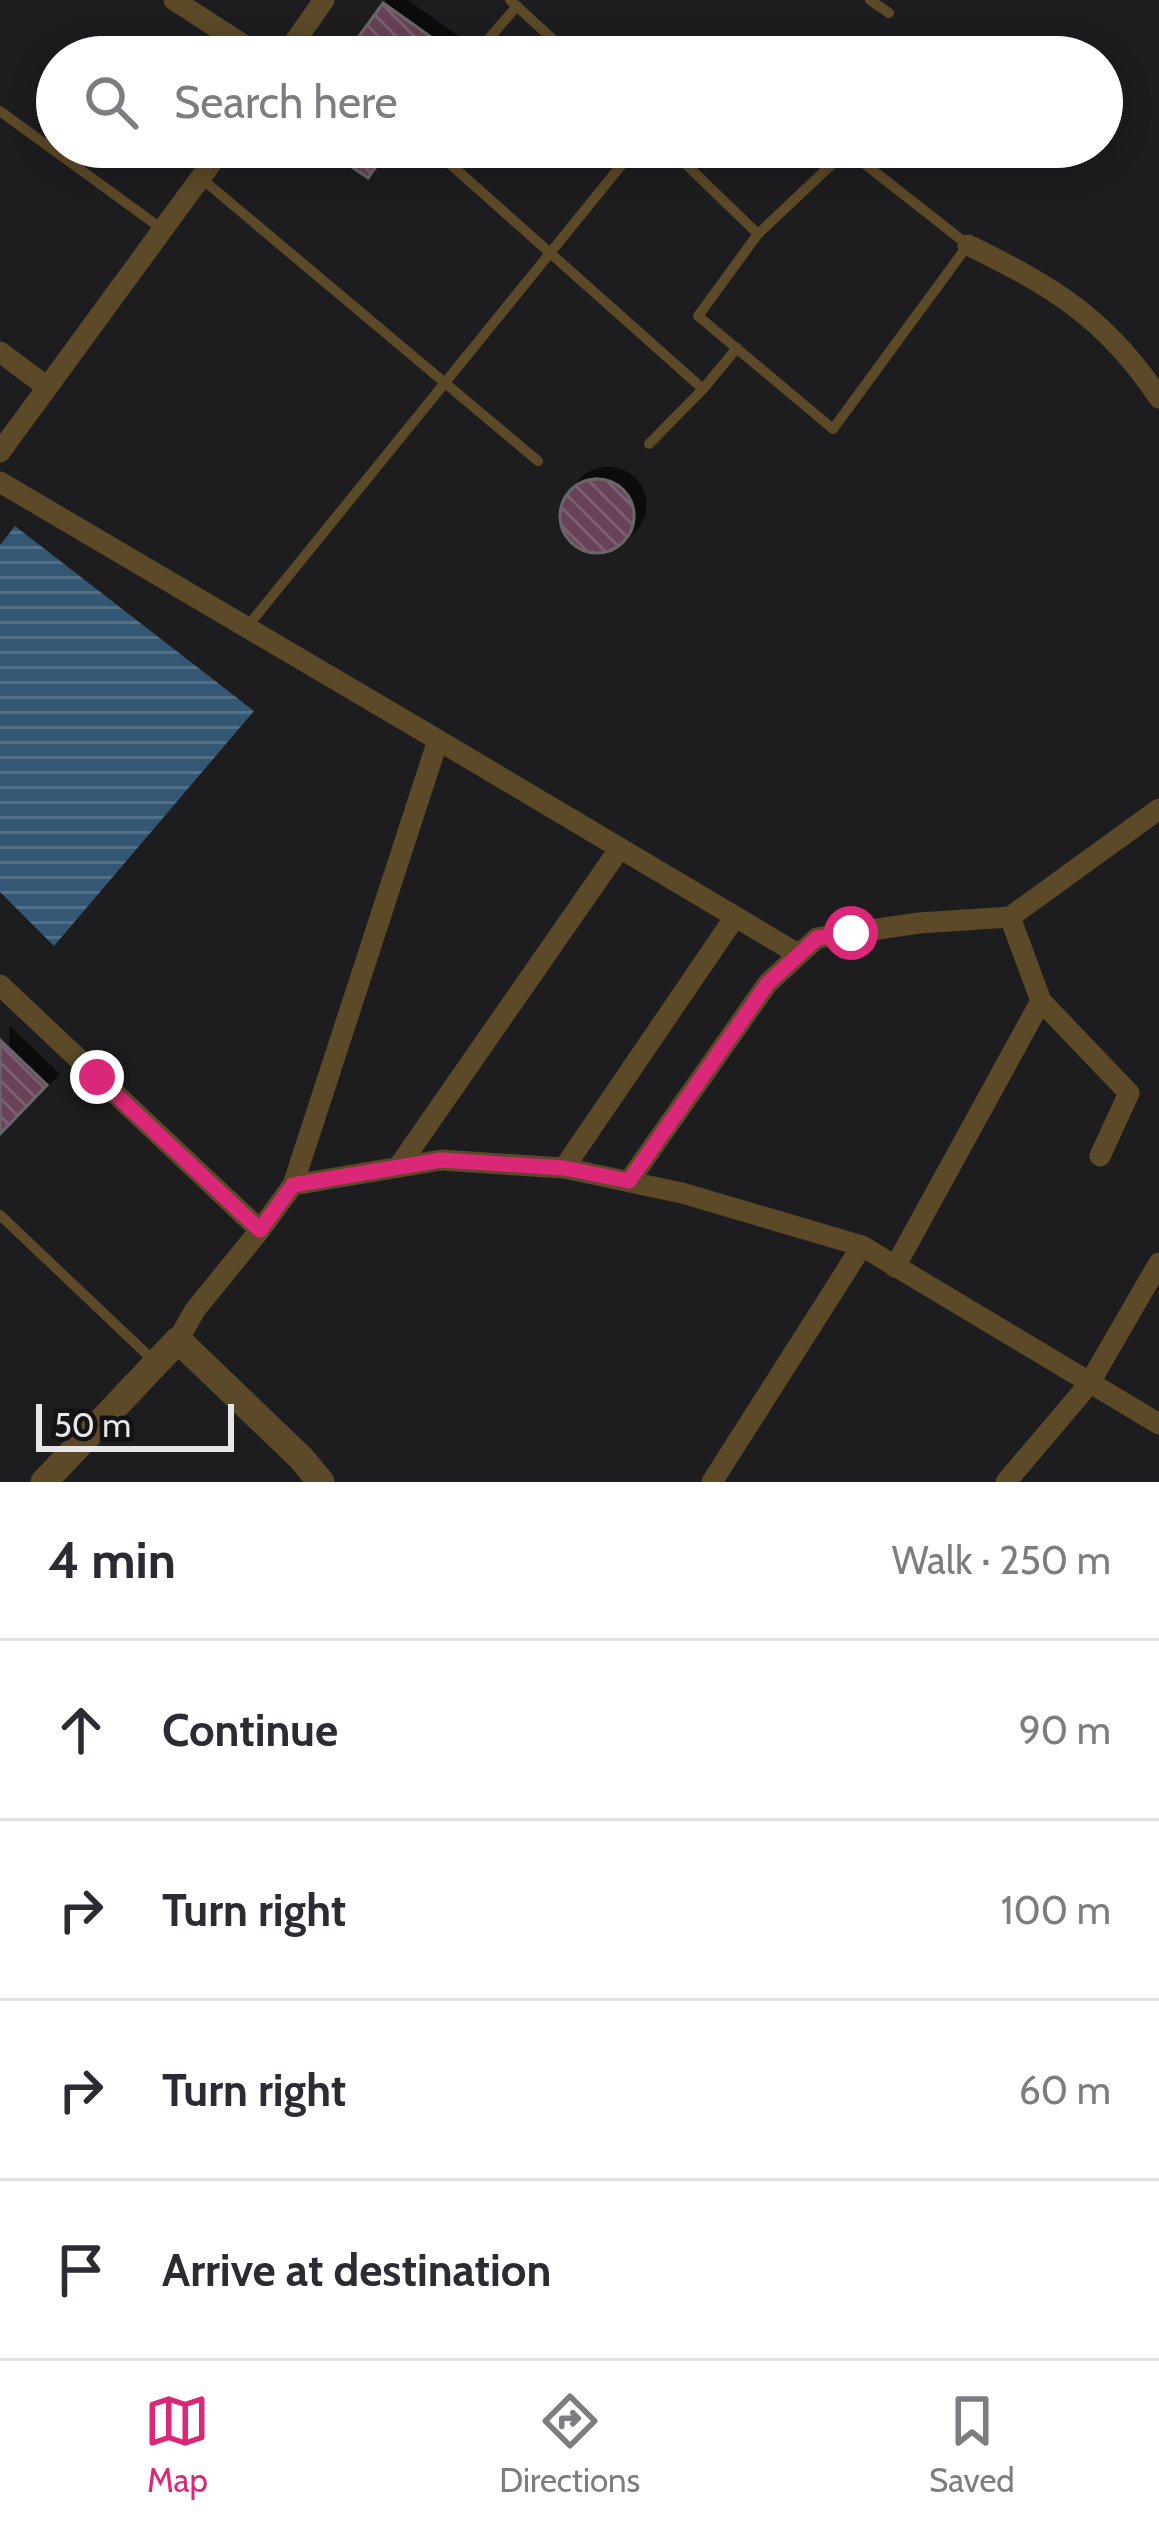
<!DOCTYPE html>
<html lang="en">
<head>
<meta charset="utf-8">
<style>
  :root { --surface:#fff; --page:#f7f7f7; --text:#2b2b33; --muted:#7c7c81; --line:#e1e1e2; --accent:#db2777 }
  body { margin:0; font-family:Cabin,sans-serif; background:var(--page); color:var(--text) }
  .scale { position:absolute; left:36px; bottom:30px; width:198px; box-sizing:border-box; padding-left:12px; border:6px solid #e7e7e9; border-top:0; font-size:33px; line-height:42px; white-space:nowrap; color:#e7e7e9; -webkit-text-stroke:9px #131316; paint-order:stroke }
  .stop { position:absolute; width:36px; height:36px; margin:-27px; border:9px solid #db2777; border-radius:50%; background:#fff }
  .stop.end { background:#db2777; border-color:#fff; box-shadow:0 3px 12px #0008 }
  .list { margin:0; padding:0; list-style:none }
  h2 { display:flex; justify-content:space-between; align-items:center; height:156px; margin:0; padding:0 48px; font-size:51px }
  h2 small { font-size:39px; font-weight:400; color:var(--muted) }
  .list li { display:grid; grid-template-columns:78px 1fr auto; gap:36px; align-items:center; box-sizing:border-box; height:180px; padding:0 48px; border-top:3px solid var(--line) }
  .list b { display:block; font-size:45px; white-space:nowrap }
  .list em { font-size:39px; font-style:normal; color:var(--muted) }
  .icon { flex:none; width:66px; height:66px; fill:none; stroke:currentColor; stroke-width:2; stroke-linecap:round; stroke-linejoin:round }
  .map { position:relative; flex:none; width:1159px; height:1482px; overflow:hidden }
  .search { position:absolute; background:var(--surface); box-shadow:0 6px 30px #0003; left:36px; right:36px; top:36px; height:132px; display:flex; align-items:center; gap:30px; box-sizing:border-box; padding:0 42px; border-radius:66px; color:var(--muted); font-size:45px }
  .sheet { height:876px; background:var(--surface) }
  nav { display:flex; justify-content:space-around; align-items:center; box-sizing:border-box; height:168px; border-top:3px solid var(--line); background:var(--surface); font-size:33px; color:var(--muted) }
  nav a { display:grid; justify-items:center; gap:6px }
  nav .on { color:var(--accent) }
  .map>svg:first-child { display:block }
  .water { fill:url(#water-rules) }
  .building { fill:url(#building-back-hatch); stroke:#696668; stroke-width:3; filter:url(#shadow) }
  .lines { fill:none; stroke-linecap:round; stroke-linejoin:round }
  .service { stroke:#5b4927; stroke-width:10 }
  .minor { stroke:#5b4927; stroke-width:21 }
  .tertiary { stroke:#5b4927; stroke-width:27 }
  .route { stroke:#db2777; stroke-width:15 }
</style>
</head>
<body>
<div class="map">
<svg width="1159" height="1482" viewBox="0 0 1159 1482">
  <defs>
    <pattern id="water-rules" width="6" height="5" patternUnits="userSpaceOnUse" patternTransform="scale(3)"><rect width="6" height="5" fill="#345773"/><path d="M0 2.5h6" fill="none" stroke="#516f87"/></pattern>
    <pattern id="building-back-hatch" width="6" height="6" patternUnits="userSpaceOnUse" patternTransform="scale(3)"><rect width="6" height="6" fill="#674259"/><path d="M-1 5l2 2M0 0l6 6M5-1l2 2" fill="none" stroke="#7d5d71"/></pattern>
    <filter id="shadow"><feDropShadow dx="11" dy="-11" stdDeviation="0" flood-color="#0009"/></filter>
  </defs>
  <rect width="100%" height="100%" fill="#1d1d1f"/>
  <path class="water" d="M15,526L254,711L54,946L0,892V545Z"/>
  <g class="building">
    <path d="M383,3L456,55L455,57H344Z"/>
    <path d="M323,147H390L368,178Z"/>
    <circle cx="597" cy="516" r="37"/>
    <path d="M0,1040L47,1085L0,1134Z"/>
  </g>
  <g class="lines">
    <g class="service">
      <path d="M510,0L572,57"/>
      <path d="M870,0L889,13"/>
      <path d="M473,57L517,6"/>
      <path d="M0,111L162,229"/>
      <path d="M431,147L703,389"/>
      <path d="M668,147L758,234"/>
      <path d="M847,150L968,245L833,429L698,316L758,234Z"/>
      <path d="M202,179L538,461"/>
      <path d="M649,444L703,389L737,348"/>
      <path d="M247,627L636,147"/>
      <path d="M0,1215L155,1362"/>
    </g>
    <g class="minor">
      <path d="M174,0L262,57"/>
      <path d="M284,57L324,0"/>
      <path d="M968,245C1052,286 1106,318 1159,398"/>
      <path d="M0,352L47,387"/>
      <path d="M0,452L223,147"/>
      <path d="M0,482L438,740L293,1185L441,1160L564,1168L682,1193L862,1246L1159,1424"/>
      <path d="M438,740L798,954"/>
      <path d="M1010,917L1041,1001L1129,1093L1100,1156"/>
      <path d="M0,985L260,1230L195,1310L178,1340"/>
      <path d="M399,1166L620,848"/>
      <path d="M564,1168L735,917"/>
      <path d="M629,1181L768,983L817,938L919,923L1010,917L1159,809"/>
      <path d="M260,1230L293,1185"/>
      <path d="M895,1267L1041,1001"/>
      <path d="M712,1482L862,1246"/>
      <path d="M1006,1482L1089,1384L1159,1263"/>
    </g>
    <path class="tertiary" d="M44,1482L178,1340L301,1458L321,1482"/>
  </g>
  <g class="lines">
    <path class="route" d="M97,1077L260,1230L293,1185L441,1160L564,1168L629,1181L768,983L817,938L851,933"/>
  </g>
</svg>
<div class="scale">50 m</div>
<div class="stop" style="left:851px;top:933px"></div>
<div class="stop end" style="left:97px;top:1077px"></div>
<div class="search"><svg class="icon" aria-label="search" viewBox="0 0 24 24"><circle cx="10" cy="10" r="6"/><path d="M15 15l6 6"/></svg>Search here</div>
</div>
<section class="sheet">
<h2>4 min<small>Walk · 250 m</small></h2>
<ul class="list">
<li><svg class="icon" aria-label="ahead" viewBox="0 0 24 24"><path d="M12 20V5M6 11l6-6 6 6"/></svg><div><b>Continue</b></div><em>90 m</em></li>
<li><svg class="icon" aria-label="right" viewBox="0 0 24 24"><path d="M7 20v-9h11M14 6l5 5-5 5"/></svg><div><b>Turn right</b></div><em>100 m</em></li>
<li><svg class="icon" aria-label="right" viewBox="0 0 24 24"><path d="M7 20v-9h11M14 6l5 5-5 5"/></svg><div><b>Turn right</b></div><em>60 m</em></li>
<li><svg class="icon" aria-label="arrive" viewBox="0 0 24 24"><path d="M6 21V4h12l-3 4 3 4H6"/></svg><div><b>Arrive at destination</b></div></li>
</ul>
</section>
<nav>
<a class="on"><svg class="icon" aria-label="map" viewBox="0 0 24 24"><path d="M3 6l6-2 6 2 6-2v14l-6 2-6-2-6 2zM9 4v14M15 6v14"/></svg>Map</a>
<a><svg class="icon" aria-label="directions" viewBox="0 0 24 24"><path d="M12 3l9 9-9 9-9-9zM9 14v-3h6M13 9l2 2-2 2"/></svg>Directions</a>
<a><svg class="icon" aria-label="saved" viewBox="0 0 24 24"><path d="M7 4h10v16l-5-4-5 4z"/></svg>Saved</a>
</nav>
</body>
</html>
